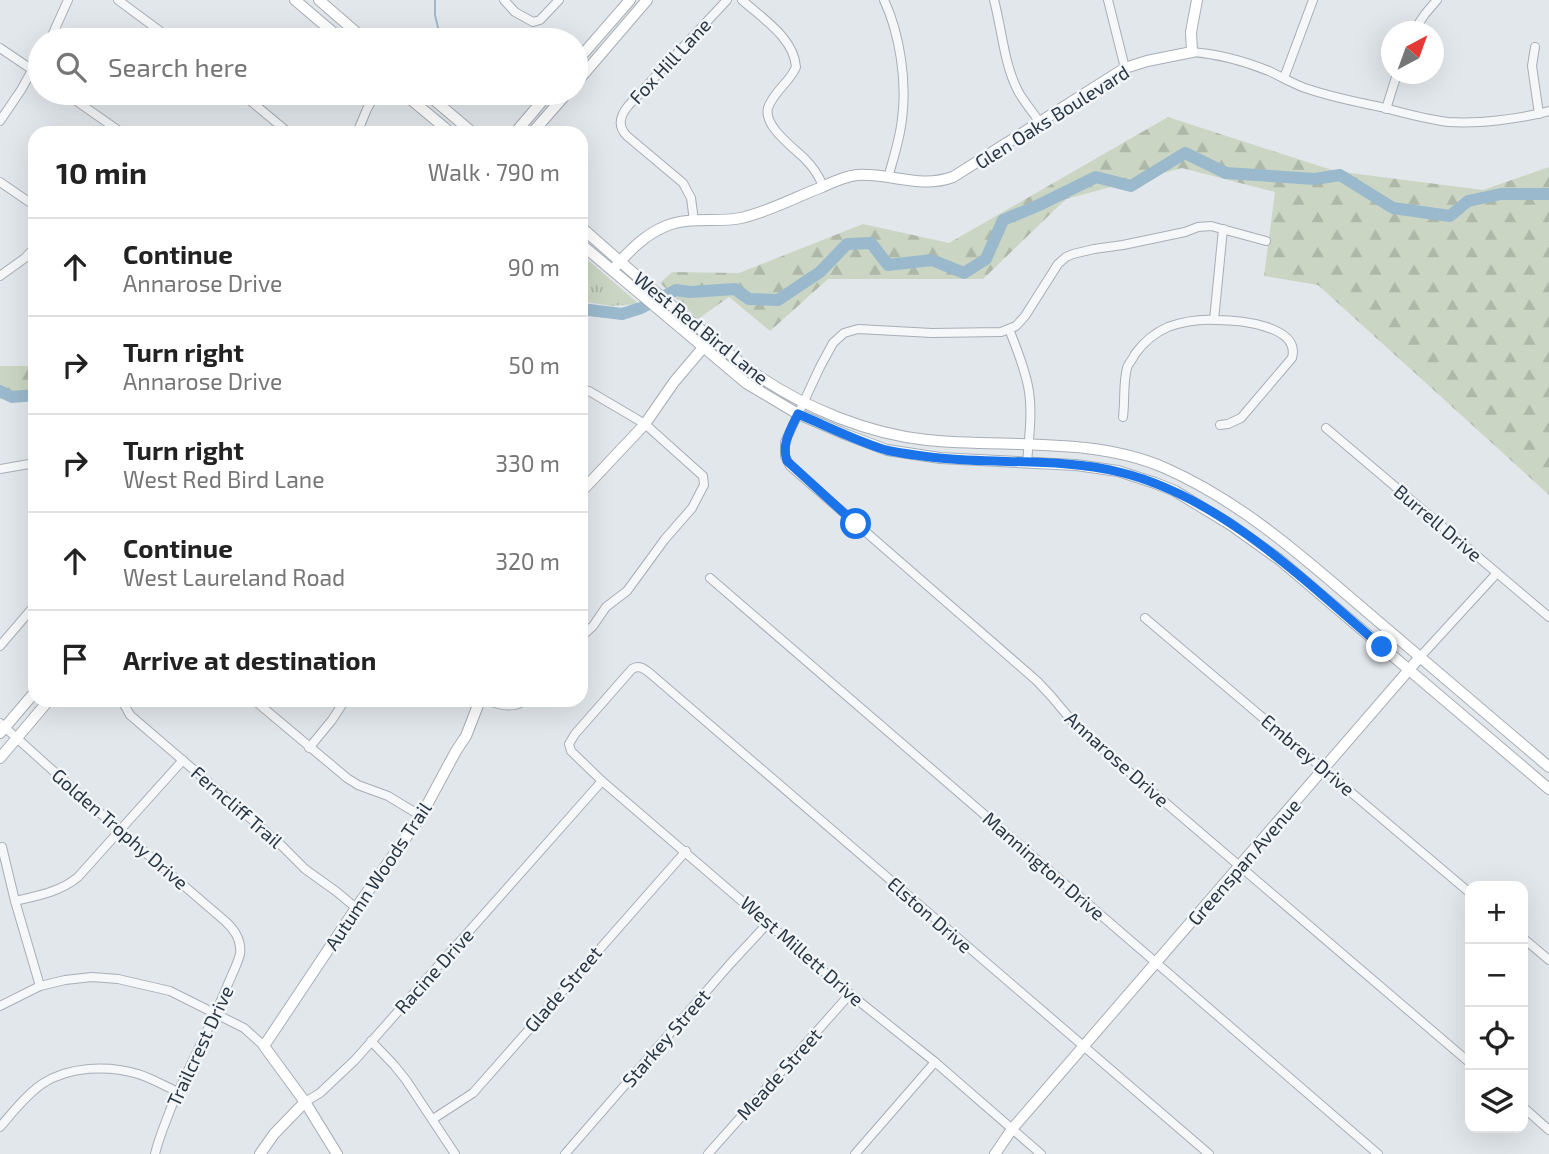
<!DOCTYPE html>
<html lang="en">
<head>
<meta charset="utf-8">
<style>
  :root { --surface:#fff; --page:#f2f2f2; --text:#222; --muted:#767676; --line:#e0e0e0 }
  body { margin:0; font-family:"Exo 2",sans-serif; background:var(--page); color:var(--text) }
  .controls { position:absolute; right:21px; bottom:21px; display:grid; overflow:hidden; border-radius:14px; box-shadow:0 7px 28px #0002 }
  .controls button { width:63px; height:63px; display:grid; place-items:center; padding:0; border:0; border-bottom:2px solid var(--line); background:var(--surface); color:var(--text); font:35px sans-serif }
  .compass { position:absolute; left:1381px; top:21px; width:63px; height:63px; border-radius:50%; background:var(--surface); box-shadow:0 7px 28px #0002; rotate:41deg }
  .stop { position:absolute; width:21px; height:21px; margin:-16px; border:5px solid #1a73e8; border-radius:50%; background:#fff }
  .stop.end { background:#1a73e8; border-color:#fff; box-shadow:0 2px 7px #0008 }
  .list { margin:0; padding:0; list-style:none }
  h2 { display:flex; justify-content:space-between; align-items:center; height:91px; margin:0; padding:0 28px; font-size:30px }
  h2 small { font-size:23px; font-weight:400; color:var(--muted) }
  .list li { display:grid; grid-template-columns:46px 1fr auto; gap:21px; align-items:center; box-sizing:border-box; height:98px; padding:0 28px; border-top:2px solid var(--line) }
  .list b { display:block; font-size:26px; white-space:nowrap }
  .list p { margin:0; font-size:23px; white-space:nowrap; color:var(--muted) }
  .list em { font-size:23px; font-style:normal; color:var(--muted) }
  .icon { flex:none; width:38px; height:38px; fill:none; stroke:currentColor; stroke-width:2; stroke-linecap:round; stroke-linejoin:round }
  .map { position:relative; flex:none; width:1549px; height:1154px; overflow:hidden }
  .search { position:absolute; background:var(--surface); box-shadow:0 7px 28px #0002; left:28px; top:28px; width:560px; height:77px; display:flex; align-items:center; gap:18px; box-sizing:border-box; padding:0 24px; border-radius:38px; color:var(--muted); font-size:26px }
  .panel { position:absolute; background:var(--surface); box-shadow:0 7px 28px #0002; left:28px; top:126px; width:560px; height:581px; border-radius:21px }
  .map>svg:first-child { display:block }
  .grass { fill:url(#grass-tufts) }
  .forest { fill:url(#forest-firs) }
  .lines { fill:none; stroke-linecap:round; stroke-linejoin:round }
  .stream { stroke:#9bb9cd; stroke-width:2 }
  .river { stroke:#9bb9cd; stroke-width:12 }
  .street-casing { stroke:#a7aeb6; stroke-width:10 }
  .secondary-casing { stroke:#a7aeb6; stroke-width:12 }
  .street { stroke:#f5f7f9; stroke-width:8 }
  .secondary { stroke:#fff; stroke-width:10 }
  .route { stroke:#1a73e8; stroke-width:9 }
  .labels { text-anchor:middle; stroke-width:5; stroke-linejoin:round; paint-order:stroke }
  .street-label { font-size:19px; fill:#293645; stroke:#f2f6f8 }
</style>
</head>
<body>
<div class="map">
<svg width="1549" height="1154" viewBox="0 0 1549 1154">
  <defs>
    <pattern id="grass-tufts" width="24" height="20" patternUnits="userSpaceOnUse" patternTransform="scale(1.75)"><rect width="24" height="20" fill="#cad6c3"/><path d="M3 7l-1-3M5 7V3M7 7l1-3M15 17l-1-3M17 17v-4M19 17l1-3" fill="none" stroke="#aeb8a9"/></pattern>
    <pattern id="forest-firs" width="22" height="20" patternUnits="userSpaceOnUse" patternTransform="scale(1.75)"><rect width="22" height="20" fill="#cad6c3"/><path d="M5 1l3.5 6h-7zM16 11l3.5 6h-7z" fill="#aeb8a9"/></pattern>
  </defs>
  <rect width="100%" height="100%" fill="#e2e7eb"/>
  <path class="grass" d="M581,254L639,304L611,306L581,301Z"/>
  <g class="forest">
    <path d="M1168,117L1335,171L1483,190L1549,167V495L1318,285L1264,276L1275,192L1182,168L1066,199L983,279H828L770,331L729,297L698,319L660,283L672,272L739,273L863,224L949,243Z"/>
    <path d="M0,366H35V401L0,399Z"/>
  </g>
  <g class="lines">
    <path class="stream" d="M435,0V15L441,40"/>
    <g class="river">
      <path d="M581,309L622,314L641,308L676,290L690,292L735,289L749,299L778,300L820,272L847,244L871,243L888,265L932,260L964,273L986,259L1003,220L1037,206L1096,177L1131,186L1185,153L1226,173L1315,179L1340,175L1393,208L1450,216L1468,201L1501,194H1549"/>
      <path d="M0,391L12,397L35,395"/>
    </g>
    <g class="street-casing">
      <g id="street">
        <path d="M118,0L172,40"/>
        <path d="M504,0L515,12L533,22L540,20L559,0"/>
        <path d="M742,0C762,18 794,38 796,67C790,82 773,92 768,108C763,126 794,148 805,159C813,167 819,176 823,186"/>
        <path d="M884,0C900,34 907,82 902,119C900,139 893,159 888,178"/>
        <path d="M994,0C1002,30 1004,64 1018,91C1024,102 1033,112 1040,123"/>
        <path d="M1108,0L1125,68"/>
        <path d="M1413,32L1425,14L1437,0"/>
        <path d="M50,40L68,0"/>
        <path d="M1535,47L1532,66L1539,114"/>
        <path d="M0,48L40,75"/>
        <path d="M1192,52C1219,54 1244,61 1269,71C1282,77 1295,85 1308,89C1332,97 1356,102 1381,107C1403,113 1425,119 1448,122C1479,124 1520,119 1549,111"/>
        <path d="M1284,78L1313,0"/>
        <path d="M65,93L122,133"/>
        <path d="M241,93L289,133"/>
        <path d="M1386,109L1397,74"/>
        <path d="M0,121L21,90L40,56"/>
        <path d="M357,133L367,109L376,93"/>
        <path d="M0,182L35,206"/>
        <path d="M694,221L691,198L683,183L627,136C617,126 620,116 628,106L727,0"/>
        <path d="M1266,241L1211,226L1198,227L1185,232L1123,245L1094,249L1073,254L1066,257L1058,264L1025,316L1016,326L1001,332L932,333L858,329L844,333L833,343L820,367L785,442V456L790,466L1037,681L1051,696L1078,728L1470,1063"/>
        <path d="M0,276L25,258L35,247"/>
        <path d="M1214,320L1223,229"/>
        <path d="M1009,329C1016,347 1024,366 1028,386C1033,410 1029,438 1027,462"/>
        <path d="M581,390L589,391L645,424L703,476L704,485L692,508L665,539L627,591L606,607L593,626L581,637"/>
        <path d="M1123,417C1125,401 1123,383 1127,368C1128,364 1133,359 1135,354C1143,343 1154,333 1168,327C1182,322 1200,319 1216,320C1237,320 1301,325 1292,358L1241,418L1228,424L1220,425"/>
        <path d="M1326,428L1549,617"/>
        <path d="M0,469L35,463"/>
        <path d="M710,578L1378,1154"/>
        <path d="M1145,618L1470,893"/>
        <path d="M0,646L35,605"/>
        <path d="M1420,657L1497,573"/>
        <path d="M124,700L125,706L130,715L279,843L305,869L337,892L356,908"/>
        <path d="M254,700L347,778L358,785L388,796L421,816"/>
        <path d="M485,700C499,704 512,710 525,700"/>
        <path d="M0,723L119,830L225,921C235,930 242,940 240,954C237,966 230,978 226,989C209,1030 188,1068 171,1108C165,1124 159,1137 155,1154"/>
        <path d="M309,748L332,720L345,700"/>
        <path d="M2,847L15,901L40,986"/>
        <path d="M15,901C37,896 60,892 78,877L183,760"/>
        <path d="M1523,938L1549,960"/>
        <path d="M0,1006L40,986L65,980L92,977L118,979L170,991L244,1028L264,1046"/>
        <path d="M371,1041L394,1065L406,1080L455,1154"/>
        <path d="M305,1102L320,1093L355,1060L602,781"/>
        <path d="M1523,1107L1549,1130"/>
        <path d="M433,1119L473,1093L686,851"/>
        <path d="M0,1127C13,1112 26,1095 42,1084C69,1066 108,1065 138,1074C151,1078 165,1086 178,1092"/>
        <path d="M565,1154L730,964L768,923"/>
        <path d="M708,1154L850,994"/>
        <path d="M855,1154L935,1062"/>
        <path d="M1041,1154L935,1062L850,994L602,781L571,751L569,744L575,734L632,669C640,664 646,670 652,675L1209,1154"/>
      </g>
    </g>
    <g class="secondary-casing">
      <g id="secondary">
        <path d="M295,0L342,40"/>
        <path d="M319,0L365,40"/>
        <path d="M576,62L630,0"/>
        <path d="M576,83L647,0"/>
        <path d="M403,93L451,133"/>
        <path d="M426,93L473,133"/>
        <path d="M515,133L549,93"/>
        <path d="M532,133L567,93"/>
        <path d="M581,227C618,260 656,293 694,324C715,341 735,360 757,375C805,408 869,434 927,440C1005,448 1092,436 1165,468C1242,502 1303,557 1366,611C1427,663 1488,715 1549,767"/>
        <path d="M581,244L746,383L798,414L847,435L887,450L940,458L1076,465L1118,471L1155,483L1175,491L1231,525L1280,560L1549,789"/>
        <path d="M616,266C631,249 646,234 666,226C690,216 717,223 741,218C768,212 796,197 822,187C833,182 845,176 857,175C891,173 920,189 953,177L1125,68L1147,61L1192,52L1191,32L1197,0"/>
        <path d="M581,492L645,424L674,382L707,343"/>
        <path d="M0,733L35,692"/>
        <path d="M0,758L49,700"/>
        <path d="M260,1154L274,1134L305,1102"/>
        <path d="M337,1154L305,1102L264,1046L356,908L421,816L456,751L466,736L480,700"/>
        <path d="M995,1154L1012,1129L1420,657"/>
      </g>
    </g>
    <use href="#street" class="street"/>
    <use href="#secondary" class="secondary"/>
  </g>
  <g class="lines">
    <path class="route" d="M856,524L787,461C781,444 791,429 798,414C827,426 856,441 886,450C903,454 922,456 939,458C997,464 1063,458 1119,472C1220,496 1305,581 1382,647"/>
  </g>
  <g class="labels">
    <g class="street-label">
      <text transform="translate(670 61) rotate(-47)" y="7">Fox Hill Lane</text>
      <text transform="translate(1052 117) rotate(-32)" y="7">Glen Oaks Boulevard</text>
      <text transform="translate(701 328) rotate(39)" y="7">West Red Bird Lane</text>
      <text transform="translate(1438 523) rotate(40)" y="7">Burrell Drive</text>
      <text transform="translate(1308 755) rotate(40)" y="7">Embrey Drive</text>
      <text transform="translate(1117 759) rotate(42)" y="7">Annarose Drive</text>
      <text transform="translate(237 807) rotate(41)" y="7">Ferncliff Trail</text>
      <text transform="translate(120 829) rotate(41)" y="7">Golden Trophy Drive</text>
      <text transform="translate(1244 862) rotate(-49)" y="7">Greenspan Avenue</text>
      <text transform="translate(1044 866) rotate(41)" y="7">Mannington Drive</text>
      <text transform="translate(378 876) rotate(-56)" y="7">Autumn Woods Trail</text>
      <text transform="translate(930 915) rotate(41)" y="7">Elston Drive</text>
      <text transform="translate(802 951) rotate(41)" y="7">West Millett Drive</text>
      <text transform="translate(434 971) rotate(-48)" y="7">Racine Drive</text>
      <text transform="translate(563 989) rotate(-49)" y="7">Glade Street</text>
      <text transform="translate(666 1038) rotate(-49)" y="7">Starkey Street</text>
      <text transform="translate(200 1046) rotate(-65)" y="7">Trailcrest Drive</text>
      <text transform="translate(779 1074) rotate(-48)" y="7">Meade Street</text>
    </g>
  </g>
</svg>
<div class="controls">
<button>+</button>
<button>−</button>
<button><svg class="icon" aria-label="locate" viewBox="0 0 24 24"><circle cx="12" cy="12" r="6"/><path d="M12 2v4M12 18v4M2 12h4M18 12h4"/></svg></button>
<button><svg class="icon" aria-label="layers" viewBox="0 0 24 24"><path d="M12 4l9 5-9 5-9-5zM3 14l9 5 9-5"/></svg></button>
</div>
<svg class="compass" viewBox="-18 -18 36 36"><path d="M0-13l5 13h-10z" fill="#e53935"/><path d="M0 13l5-13h-10z" fill="#767676"/></svg>
<div class="stop" style="left:856px;top:524px"></div>
<div class="stop end" style="left:1382px;top:647px"></div>
<div class="search"><svg class="icon" aria-label="search" viewBox="0 0 24 24"><circle cx="10" cy="10" r="6"/><path d="M15 15l6 6"/></svg>Search here</div>
<section class="panel">
<h2>10 min<small>Walk · 790 m</small></h2>
<ul class="list">
<li><svg class="icon" aria-label="ahead" viewBox="0 0 24 24"><path d="M12 20V5M6 11l6-6 6 6"/></svg><div><b>Continue</b><p>Annarose Drive</p></div><em>90 m</em></li>
<li><svg class="icon" aria-label="right" viewBox="0 0 24 24"><path d="M7 20v-9h11M14 6l5 5-5 5"/></svg><div><b>Turn right</b><p>Annarose Drive</p></div><em>50 m</em></li>
<li><svg class="icon" aria-label="right" viewBox="0 0 24 24"><path d="M7 20v-9h11M14 6l5 5-5 5"/></svg><div><b>Turn right</b><p>West Red Bird Lane</p></div><em>330 m</em></li>
<li><svg class="icon" aria-label="ahead" viewBox="0 0 24 24"><path d="M12 20V5M6 11l6-6 6 6"/></svg><div><b>Continue</b><p>West Laureland Road</p></div><em>320 m</em></li>
<li><svg class="icon" aria-label="arrive" viewBox="0 0 24 24"><path d="M6 21V4h12l-3 4 3 4H6"/></svg><div><b>Arrive at destination</b></div></li>
</ul>
</section>
</div>
</body>
</html>
